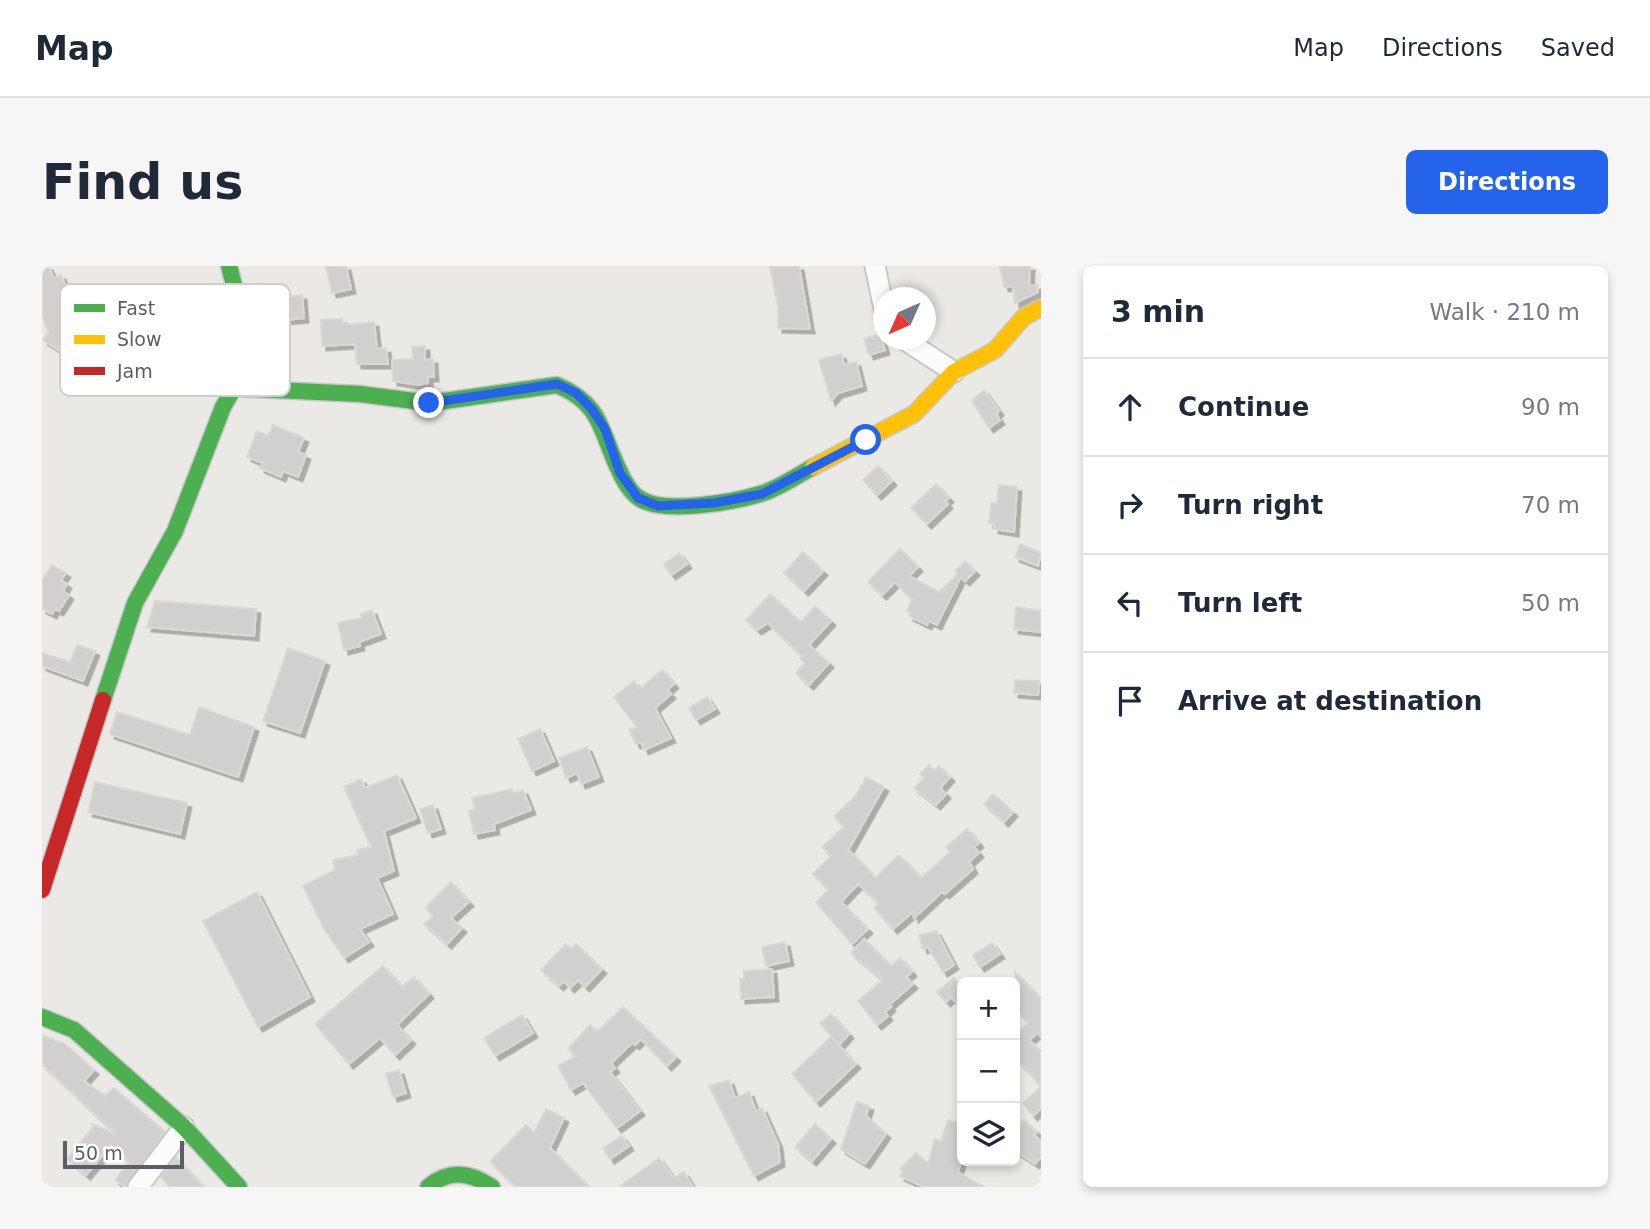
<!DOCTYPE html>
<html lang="en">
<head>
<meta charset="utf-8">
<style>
  :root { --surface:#fff; --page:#f6f6f7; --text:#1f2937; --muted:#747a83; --line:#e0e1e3; --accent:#2563eb }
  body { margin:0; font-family:"DejaVu Sans",sans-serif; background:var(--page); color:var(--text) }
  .controls { position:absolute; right:21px; bottom:21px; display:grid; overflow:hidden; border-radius:10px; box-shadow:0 4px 10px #0003 }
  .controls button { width:63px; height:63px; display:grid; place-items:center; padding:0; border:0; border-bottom:2px solid var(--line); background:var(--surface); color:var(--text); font:35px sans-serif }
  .compass { position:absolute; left:831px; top:21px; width:63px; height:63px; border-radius:50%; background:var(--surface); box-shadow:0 4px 10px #0003; rotate:225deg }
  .scale { position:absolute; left:21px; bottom:18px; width:121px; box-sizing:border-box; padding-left:7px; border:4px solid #5b5f63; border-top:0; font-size:19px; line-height:24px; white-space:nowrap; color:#5b5f63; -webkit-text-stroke:5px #fff; paint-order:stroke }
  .stop { position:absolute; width:21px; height:21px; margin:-16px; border:5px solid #2563eb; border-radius:50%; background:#fff }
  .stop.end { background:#2563eb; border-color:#fff; box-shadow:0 2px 7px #0008 }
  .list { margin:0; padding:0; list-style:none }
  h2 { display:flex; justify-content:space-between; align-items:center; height:91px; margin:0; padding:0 28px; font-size:30px }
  h2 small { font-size:23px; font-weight:400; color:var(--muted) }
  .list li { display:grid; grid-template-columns:46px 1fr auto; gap:21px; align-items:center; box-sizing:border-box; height:98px; padding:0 28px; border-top:2px solid var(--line) }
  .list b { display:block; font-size:26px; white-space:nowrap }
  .list em { font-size:23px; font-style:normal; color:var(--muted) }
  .icon { flex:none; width:38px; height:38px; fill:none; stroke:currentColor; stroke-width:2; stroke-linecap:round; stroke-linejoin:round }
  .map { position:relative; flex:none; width:999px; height:921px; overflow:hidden; border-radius:10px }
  header { display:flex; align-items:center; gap:42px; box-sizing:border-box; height:98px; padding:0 35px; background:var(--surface); border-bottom:2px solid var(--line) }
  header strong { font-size:33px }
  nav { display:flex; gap:38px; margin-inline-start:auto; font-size:24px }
  .intro { display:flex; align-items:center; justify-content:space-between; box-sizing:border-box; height:168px; padding:0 42px }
  h1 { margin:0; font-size:49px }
  .button { padding:18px 32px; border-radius:10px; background:var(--accent); color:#fff; font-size:24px; font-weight:700 }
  main { display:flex; gap:42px; padding:0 42px }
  aside { flex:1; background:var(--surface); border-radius:10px; box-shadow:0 4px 10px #0003 }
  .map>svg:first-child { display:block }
  .building { fill:#d1d0ce; stroke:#dad8d4; stroke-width:2; filter:url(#shadow) }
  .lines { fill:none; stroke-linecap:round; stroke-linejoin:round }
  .street-casing { stroke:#c7c8c7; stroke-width:23 }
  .fast-casing { stroke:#c7c7c7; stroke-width:19 }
  .slow-casing { stroke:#c7c7c7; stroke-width:19 }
  .jam-casing { stroke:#c7c7c7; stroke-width:19 }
  .street { stroke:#fcfcfb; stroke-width:19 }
  .fast { stroke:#4caf50; stroke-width:16 }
  .slow { stroke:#ffc107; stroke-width:16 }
  .jam { stroke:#c62828; stroke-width:16 }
  .route { stroke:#2563eb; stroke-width:9 }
  .key { fill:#fff; stroke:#cecfd0; stroke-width:2 }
  .key-label { font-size:19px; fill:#5b5f63 }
</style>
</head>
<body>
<header>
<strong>Map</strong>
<nav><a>Map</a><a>Directions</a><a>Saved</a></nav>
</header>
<div class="intro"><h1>Find us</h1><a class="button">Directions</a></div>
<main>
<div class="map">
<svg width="999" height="921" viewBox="0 0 999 921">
  <defs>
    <filter id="shadow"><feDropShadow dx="4.5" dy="4.5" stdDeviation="0" flood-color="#0004"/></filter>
  </defs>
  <rect width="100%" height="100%" fill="#ebe9e5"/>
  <g class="building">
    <path d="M0,0H6L12,12L19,9L33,45L40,38L63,61L40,83L51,90L44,102L1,74L6,66L0,50Z"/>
    <path d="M284,0H304L309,23L290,27Z"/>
    <path d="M728,0H757L768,63L736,62V41Z"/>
    <path d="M958,0H988L987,20L995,19L996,26L973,37L971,20L962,21Z"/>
    <path d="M260,29L262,52L233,55L232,46H227L226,33Z"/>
    <path d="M300,53L301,59L332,56L335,83L344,82L346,98H315L313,78L280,80L279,54Z"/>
    <path d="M838,68L843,84L827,89L822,73Z"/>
    <path d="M383,80V94L391,93L392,111H386V117L377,119L351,115L350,94L371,93L370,81Z"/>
    <path d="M799,88L802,99L814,96L820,120L796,127L789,135L777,94Z"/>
    <path d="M942,124L957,145L954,148L958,154L947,162L930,135Z"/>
    <path d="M231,159L262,172L256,186L264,189L256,211L241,205L239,211L218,202L221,197L205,191L215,165L226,170Z"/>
    <path d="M836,200L850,215L835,229L821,214Z"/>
    <path d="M894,218L907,232L903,235L906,238L885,258L869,242Z"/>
    <path d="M957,219L975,221L972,266L952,263L953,258L947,257L949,237H955Z"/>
    <path d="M978,278L999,287L996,300L973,291Z"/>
    <path d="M858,283L876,301L867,310L897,326L916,308L913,305L923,295L933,305L923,315L919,311L895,359L887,355L885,359L867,350L869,347L865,345L870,333L853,316L840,329L826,316Z"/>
    <path d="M761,286L781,305L762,325L742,307Z"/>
    <path d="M637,287L645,298L629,309L622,298Z"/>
    <path d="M10,299L24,307L19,314L25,318L21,325L27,329L17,345L13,343L10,348L0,343V315Z"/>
    <path d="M728,328L759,356L773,340L789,355L767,379L787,397L767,419L754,407L763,397L758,392L760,390L726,357L715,364L704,354Z"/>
    <path d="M113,335L214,343L212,370L105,361Z"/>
    <path d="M974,341L999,345V366L972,363Z"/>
    <path d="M330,344L339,368L317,376L318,380L302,384L296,357L320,352L319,348Z"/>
    <path d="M35,379L53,385L41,415L0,400V387L28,396Z"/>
    <path d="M246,382L283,395L258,467L221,455Z"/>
    <path d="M620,404L632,418L625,424L629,428L613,442L629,472L602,484L599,476L594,478L587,464L595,461L572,431L592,415L598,423Z"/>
    <path d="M973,414L997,415L996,429L972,427Z"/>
    <path d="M665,431L673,443L654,454L647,442Z"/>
    <path d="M157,441L212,461L196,511L68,468L75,446L148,469Z"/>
    <path d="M498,463L512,495L490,505L476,473Z"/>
    <path d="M545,481L557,511L539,518L535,507L524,512L517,492Z"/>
    <path d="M887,499L892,505L897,500L908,511L898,522L904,528L894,539L872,522L882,512L878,508Z"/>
    <path d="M355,509L374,552L342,565L352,605L335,612L351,648L318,663L327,676L302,692L282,663L261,620L293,604L291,594L316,589L315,584L329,581L302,521L319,513L323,522Z"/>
    <path d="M824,511L842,521L804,588L808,585L833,612L857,589L879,612L908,586L904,581L925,563L937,577L932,581L937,587L927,596L931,603L903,628L900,626L872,652L871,646L851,663L832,642L837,637L816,618L799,636L826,663L810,678L774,636L787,624L771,608L789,590L780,581L802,561L792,550L813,531Z"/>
    <path d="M53,516L145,537L138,568L46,546Z"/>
    <path d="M470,523L472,527L481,524L489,544L452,558L453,564L432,568L427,545L433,544L430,532Z"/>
    <path d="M951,528L971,546L962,556L942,538Z"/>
    <path d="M391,539L399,563L386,567L378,543Z"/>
    <path d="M409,616L427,636L409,652L420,662L405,678L382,658L391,651L384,641Z"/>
    <path d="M215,626L268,731L216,761L161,655Z"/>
    <path d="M894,665L912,699L901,706L886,681L881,683L877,669Z"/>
    <path d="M822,673L849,700L858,692L870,706L864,711L871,718L847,739L849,741L843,746L846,750L835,759L816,735L841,714L809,687Z"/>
    <path d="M743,676L747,695L724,700L720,681Z"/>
    <path d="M950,677L958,688L938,701L931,689Z"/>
    <path d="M524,678L529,683L534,678L560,703L543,721L536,714L528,722L522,715L517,720L499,704Z"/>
    <path d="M341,700L360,721L372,711L387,728L355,759L369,774L353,789L338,772L307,798L273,758Z"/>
    <path d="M730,703L732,731L699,733L698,713H702V705Z"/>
    <path d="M973,706L999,733V771L996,767L987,774L999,786V820L973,792V759L978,764L986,757L973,743Z"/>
    <path d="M912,712L920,721V743L909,731L904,736L895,726Z"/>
    <path d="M581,741L634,791L625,800L599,773L593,779L590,777L569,797L573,802L568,806L598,845L575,862L541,817L529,824L516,800L534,790L526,783L548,759L555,766Z"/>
    <path d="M789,748L807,768L797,779L778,757Z"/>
    <path d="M480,749L491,767L453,790L442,772Z"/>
    <path d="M0,769L23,778L52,804L42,815L63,830L72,822L123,866L84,921L73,914L87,896L69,879L44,909L25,893L51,861L50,858L75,869L0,798Z"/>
    <path d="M789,771L814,798L774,836L750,808Z"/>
    <path d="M357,804L364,827L351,831L344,808Z"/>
    <path d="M687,814L693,832L707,826L714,845L720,842L736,878L738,896L712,910L667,820Z"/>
    <path d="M999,820V842L991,850L981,837Z"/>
    <path d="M815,836L827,840L824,850L844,868L823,898L799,883Z"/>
    <path d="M504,843L522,852L508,882L547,921H474L448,895L484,859L492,867Z"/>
    <path d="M906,854L920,858V892L916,906L942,921H882L858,910L861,906L858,903L874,887L886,898L893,873L899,875Z"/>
    <path d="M982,854L995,866L992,869L999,875V891L993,898L973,885V865Z"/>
    <path d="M773,858L789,873L770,895L753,881Z"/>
    <path d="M580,870L587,880L568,893L561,882Z"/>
    <path d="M134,892L162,921H128L119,911Z"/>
    <path d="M617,892L632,912L642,906L651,921H577Z"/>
  </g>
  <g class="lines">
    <g class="street-casing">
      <g id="street">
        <path d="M833,0L842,43"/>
        <path d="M863,74L912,106"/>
        <path d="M96,921L142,861"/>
      </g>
    </g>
    <g class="fast-casing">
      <g id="fast">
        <path d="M192,122L318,128L388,137L515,119C562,139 558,167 578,206C581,214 590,228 597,232C620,249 692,236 718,228C736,223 754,210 771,201"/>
        <path d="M61,434L93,337L133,265L181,141L192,122L201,54L187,0"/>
        <path d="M0,751L32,764L142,861L197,921"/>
        <path d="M386,921C407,903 428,906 450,921"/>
      </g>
    </g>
    <g class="slow-casing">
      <path id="slow" d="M771,201L872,148L912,106L953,84L982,51L999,42"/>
    </g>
    <g class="jam-casing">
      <path id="jam" d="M0,624L61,434"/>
    </g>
    <use href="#street" class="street"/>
    <use href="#fast" class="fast"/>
    <use href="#slow" class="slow"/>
    <use href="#jam" class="jam"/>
  </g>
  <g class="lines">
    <path class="route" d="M387,137L515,118L534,127L549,142L563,163L578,207L596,232L616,240L672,237L720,228L824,174"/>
  </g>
  <rect x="18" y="18" width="230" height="112" rx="10" class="key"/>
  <rect x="32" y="38" width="31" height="8" fill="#4caf50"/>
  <rect x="32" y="69" width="31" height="9" fill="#ffc107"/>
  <rect x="32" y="101" width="31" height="8" fill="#c62828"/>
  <g class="key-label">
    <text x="75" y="49">Fast</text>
    <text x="75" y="80">Slow</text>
    <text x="75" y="112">Jam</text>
  </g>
</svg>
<div class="controls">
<button>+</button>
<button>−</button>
<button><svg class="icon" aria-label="layers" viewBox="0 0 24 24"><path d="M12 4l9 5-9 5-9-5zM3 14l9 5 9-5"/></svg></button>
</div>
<svg class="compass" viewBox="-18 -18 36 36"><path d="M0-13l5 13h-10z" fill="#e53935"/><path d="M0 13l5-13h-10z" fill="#747a83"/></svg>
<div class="scale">50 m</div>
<div class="stop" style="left:824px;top:174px"></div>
<div class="stop end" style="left:387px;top:137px"></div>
</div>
<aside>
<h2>3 min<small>Walk · 210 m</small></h2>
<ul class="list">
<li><svg class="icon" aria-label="ahead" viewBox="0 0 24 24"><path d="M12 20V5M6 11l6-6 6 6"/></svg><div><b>Continue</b></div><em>90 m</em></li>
<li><svg class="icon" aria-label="right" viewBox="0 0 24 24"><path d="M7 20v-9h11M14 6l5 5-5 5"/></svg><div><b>Turn right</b></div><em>70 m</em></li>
<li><svg class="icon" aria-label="left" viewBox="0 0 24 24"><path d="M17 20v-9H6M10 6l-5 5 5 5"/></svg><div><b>Turn left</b></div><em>50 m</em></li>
<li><svg class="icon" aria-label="arrive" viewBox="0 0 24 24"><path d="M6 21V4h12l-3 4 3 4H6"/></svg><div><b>Arrive at destination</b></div></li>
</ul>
</aside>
</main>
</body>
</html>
